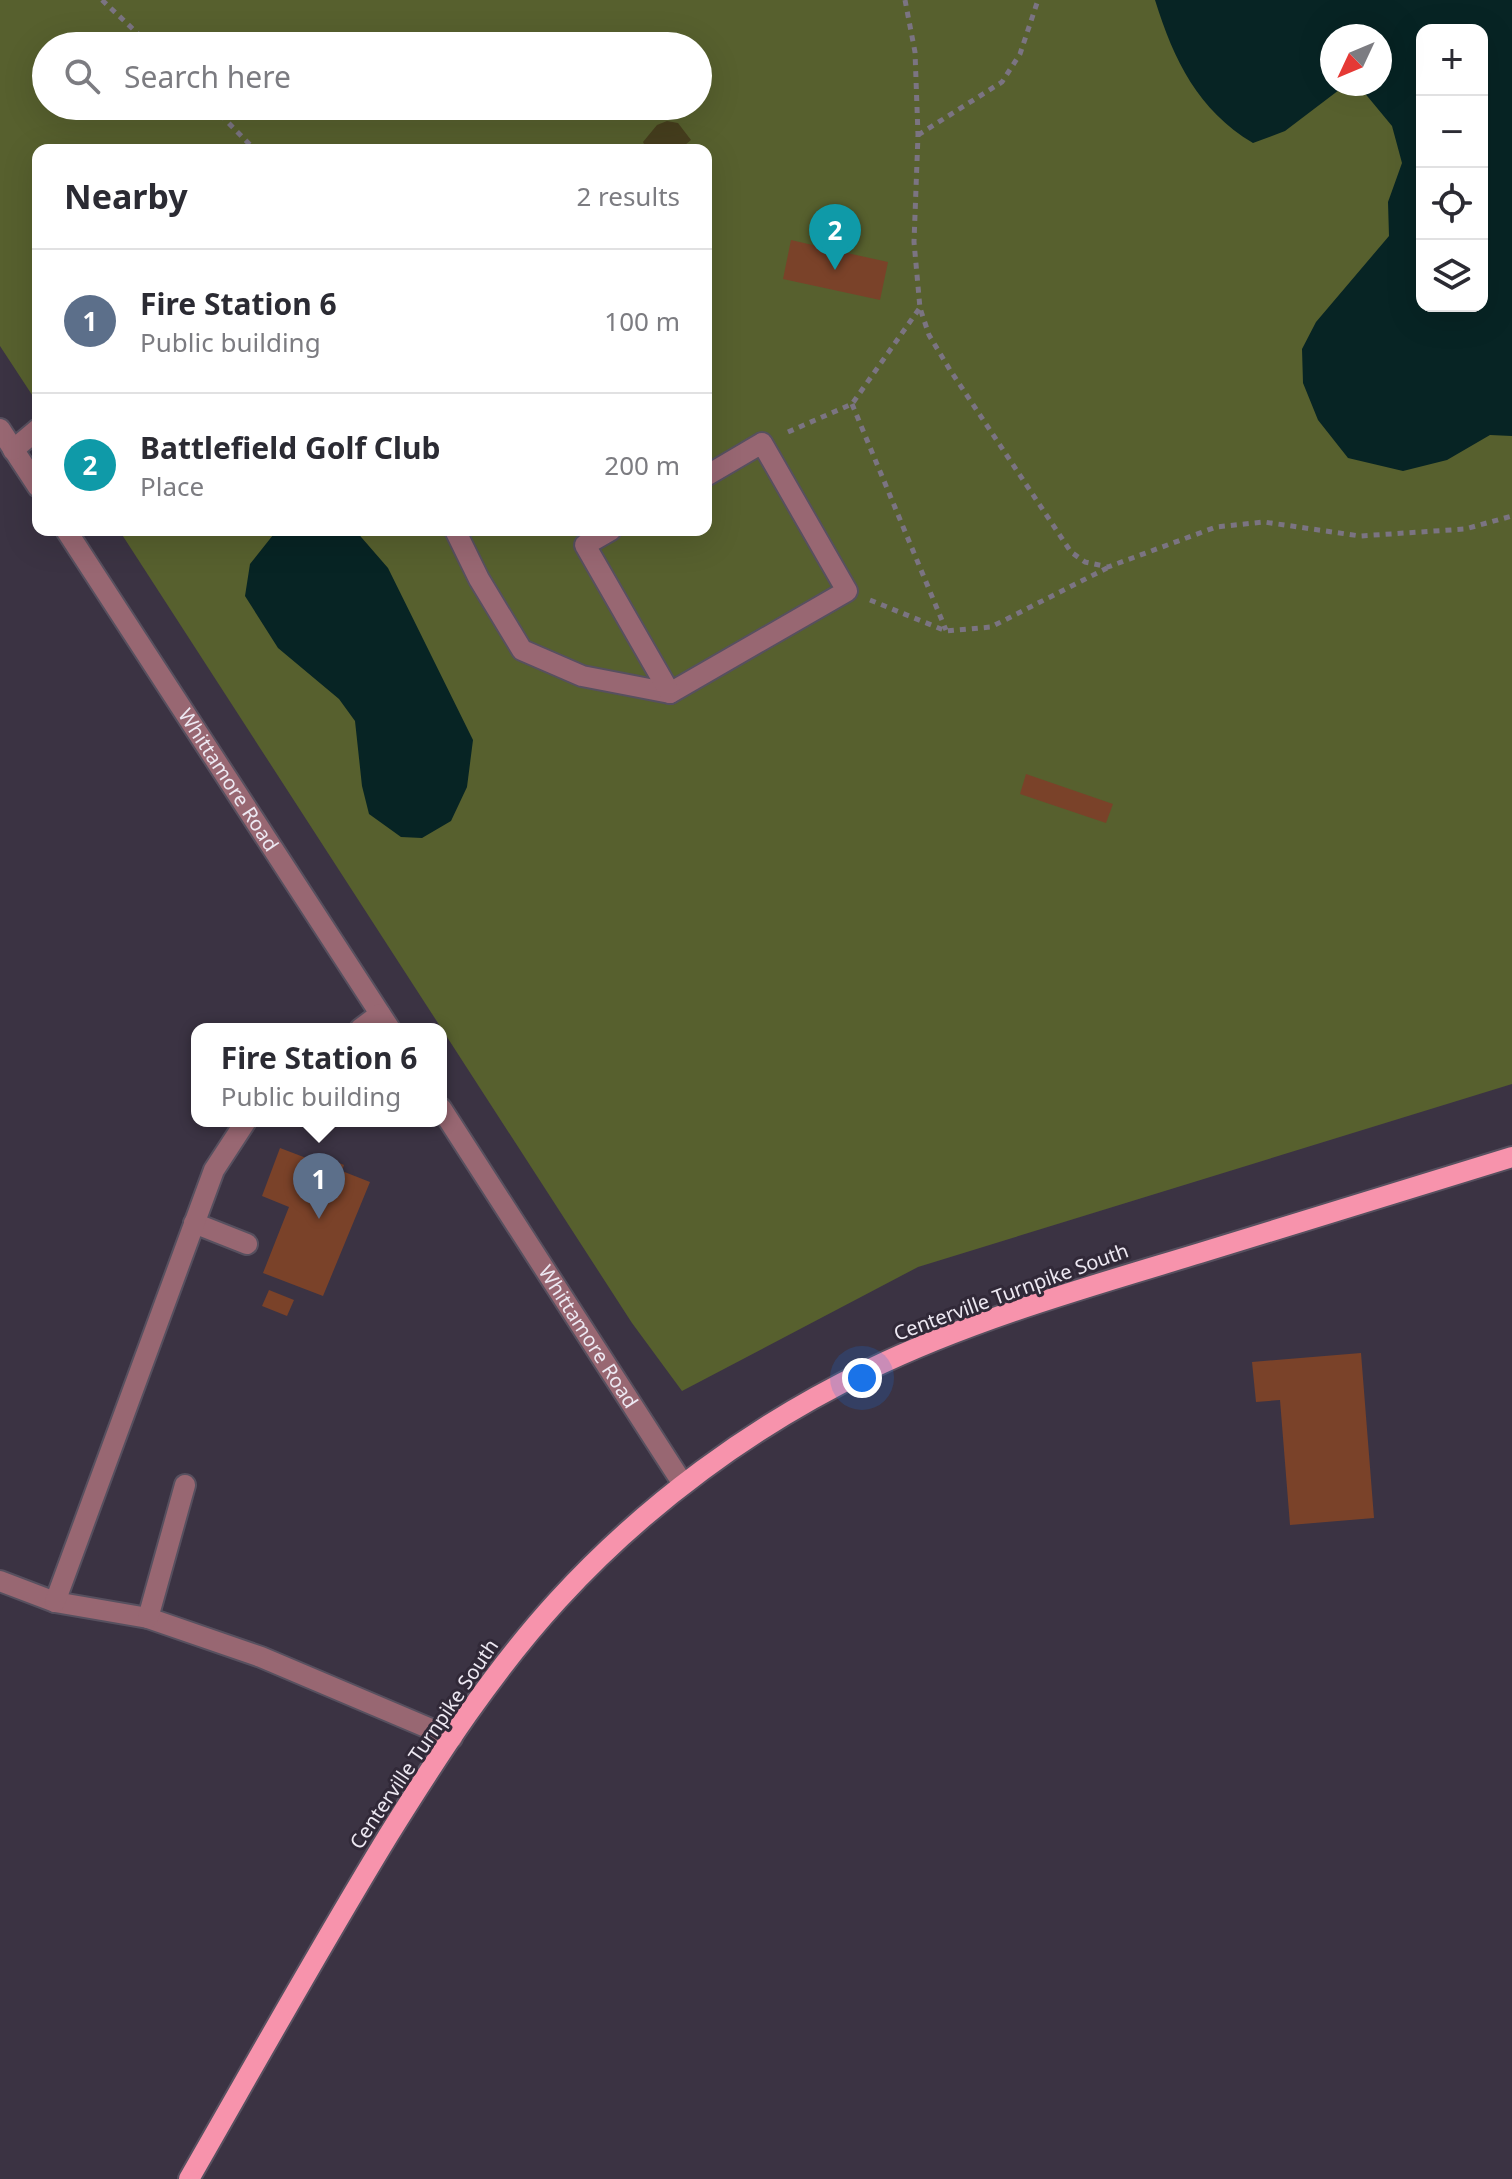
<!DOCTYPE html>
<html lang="en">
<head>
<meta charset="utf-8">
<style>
  :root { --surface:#fff; --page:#f2f2f3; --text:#2b2b33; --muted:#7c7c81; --line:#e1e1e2; --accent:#0f766e }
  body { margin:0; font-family:"Noto Sans",sans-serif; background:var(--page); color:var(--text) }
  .controls { position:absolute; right:24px; top:24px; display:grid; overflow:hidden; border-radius:16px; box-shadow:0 8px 32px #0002 }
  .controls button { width:72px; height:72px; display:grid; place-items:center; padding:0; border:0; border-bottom:2px solid var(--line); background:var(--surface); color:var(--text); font:40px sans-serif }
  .compass { position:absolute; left:1320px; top:24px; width:72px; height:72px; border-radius:50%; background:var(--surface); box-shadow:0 8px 32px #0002; rotate:226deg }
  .you { position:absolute; left:862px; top:1378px; width:28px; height:28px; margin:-20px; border:6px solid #fff; border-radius:50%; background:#1a73e8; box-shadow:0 0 0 12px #1a73e833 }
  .badge { display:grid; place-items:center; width:52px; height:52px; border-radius:50%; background:var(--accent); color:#fff; font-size:26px; font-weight:700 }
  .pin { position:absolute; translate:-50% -66px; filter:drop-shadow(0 2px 4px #0008) }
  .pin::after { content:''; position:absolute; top:42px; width:28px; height:24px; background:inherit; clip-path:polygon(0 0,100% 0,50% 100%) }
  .popup { position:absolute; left:191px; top:1023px; width:256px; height:104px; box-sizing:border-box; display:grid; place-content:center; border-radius:16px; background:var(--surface); filter:drop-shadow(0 2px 6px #0005); font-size:26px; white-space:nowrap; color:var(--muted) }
  .popup b { font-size:30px; color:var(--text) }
  .popup::after { content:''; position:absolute; left:50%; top:100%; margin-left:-16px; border:16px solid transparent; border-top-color:var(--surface) }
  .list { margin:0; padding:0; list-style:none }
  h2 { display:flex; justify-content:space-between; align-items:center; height:104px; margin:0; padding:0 32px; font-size:34px }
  h2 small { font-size:26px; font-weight:400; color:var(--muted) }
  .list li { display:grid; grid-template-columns:52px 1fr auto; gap:24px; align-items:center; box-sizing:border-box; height:144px; padding:0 32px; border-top:2px solid var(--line) }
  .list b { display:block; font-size:30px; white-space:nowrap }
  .list p { margin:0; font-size:26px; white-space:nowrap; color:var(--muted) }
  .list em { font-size:26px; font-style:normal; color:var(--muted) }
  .icon { flex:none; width:44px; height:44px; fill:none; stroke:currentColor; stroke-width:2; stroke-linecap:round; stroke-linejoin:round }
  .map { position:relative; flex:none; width:1512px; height:2179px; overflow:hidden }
  .search { position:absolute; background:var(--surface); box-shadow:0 8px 32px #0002; left:32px; top:32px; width:680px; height:88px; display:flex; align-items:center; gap:20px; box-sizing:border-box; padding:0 28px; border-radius:44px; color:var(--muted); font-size:30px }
  .panel { position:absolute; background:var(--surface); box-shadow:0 8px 32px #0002; left:32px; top:144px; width:680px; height:392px; border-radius:16px }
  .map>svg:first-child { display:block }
  .green { fill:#57602e; fill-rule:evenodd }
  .sand { fill:#473f1e }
  .water { fill:#072424; fill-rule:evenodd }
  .building { fill:#7a4229 }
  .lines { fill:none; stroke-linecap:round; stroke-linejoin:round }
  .minor-casing { stroke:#57505f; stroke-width:24 }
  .major-casing { stroke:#57505f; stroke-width:24 }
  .path { stroke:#7b7482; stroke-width:5; stroke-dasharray:6 6; stroke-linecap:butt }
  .minor { stroke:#986772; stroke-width:20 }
  .major { stroke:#f793ac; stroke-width:20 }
  .labels { text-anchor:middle; stroke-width:6; stroke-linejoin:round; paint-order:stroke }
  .street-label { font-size:20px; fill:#ede8f2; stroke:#312938 }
</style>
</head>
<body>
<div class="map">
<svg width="1512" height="2179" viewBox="0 0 1512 2179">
  <rect width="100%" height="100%" fill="#3b3343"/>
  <path class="green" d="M0,0H1512V1084L918,1267L682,1391L632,1323L119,530H706V150H38V404L0,346ZM1422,30H1482V306H1422ZM1332,36H1380V84H1332ZM46,46H698V106H46Z"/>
  <path class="sand" d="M667,121L678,123L691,140L679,150H647L643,142L657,125Z"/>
  <g class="water">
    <path d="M1155,0H1512V436L1490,435L1447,460L1403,471L1348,458L1318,420L1303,383L1302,349L1316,322L1389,236L1388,202L1402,163L1392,126L1363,91L1339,90L1285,131L1253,143C1198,110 1174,61 1155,0ZM1422,30H1482V306H1422ZM1332,36H1380V84H1332Z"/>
    <path d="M277,530H355L388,568L473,740L467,787L451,821L422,838L401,837L369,814L362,786L355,721L339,699L278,648L245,596L250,564Z"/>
  </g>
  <g class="building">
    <path d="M821,228L833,231L829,249L888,262L880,300L783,279L791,240L817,246Z"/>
    <path d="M1026,774L1113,804L1106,823L1020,794Z"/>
    <path d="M280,1148L322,1164L325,1157L344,1165L342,1171L370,1182L323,1296L263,1273L289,1207L262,1196Z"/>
    <path d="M269,1290L294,1300L287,1316L262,1306Z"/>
    <path d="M1361,1353L1374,1518L1290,1525L1280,1400L1256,1402L1252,1362Z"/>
  </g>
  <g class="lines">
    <g class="minor-casing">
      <g id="minor">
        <path d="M0,429L38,487"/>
        <path d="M13,450L38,429"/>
        <path id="s1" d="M66,530L390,1029"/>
        <path d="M455,530L479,579L522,650L582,676L670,693L847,591L762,443L706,476"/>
        <path d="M611,530L585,545L670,693"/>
        <path d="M360,1029L380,1014"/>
        <path id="s2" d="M441,1108L683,1484"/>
        <path d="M194,1223L247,1244"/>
        <path d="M0,1581L55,1602L148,1618L261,1657L452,1738"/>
        <path d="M55,1602L214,1170L246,1121"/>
        <path d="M148,1618L185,1485"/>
      </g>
    </g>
    <g class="major-casing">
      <path id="major" d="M189,2179C255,2064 319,1949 388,1836C439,1754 493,1671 558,1600C645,1505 752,1426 868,1370C973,1319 1088,1287 1200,1253C1304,1221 1408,1189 1512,1157"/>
    </g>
    <g class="path">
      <path d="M102,0L151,46"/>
      <path d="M905,0L915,52L918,135L914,242L920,308L929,335L950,370L1071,552L1085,562L1108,567L1216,527L1264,522L1360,536L1465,529L1512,516"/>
      <path d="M212,106L255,150"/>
      <path d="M918,135L1002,82L1020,54L1038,0"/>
      <path d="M852,404L946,630"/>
      <path d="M788,432L852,404L919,309"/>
      <path d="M870,600L946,631L991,627L1107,568"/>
    </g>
    <use href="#minor" class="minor"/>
    <use href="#major" class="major"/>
  </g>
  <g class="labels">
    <g class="street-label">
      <text dy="7" stroke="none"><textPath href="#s1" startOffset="298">Whittamore Road</textPath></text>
      <text transform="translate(1011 1292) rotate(-20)" y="7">Centerville Turnpike South</text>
      <text dy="7" stroke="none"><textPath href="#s2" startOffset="272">Whittamore Road</textPath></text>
      <text transform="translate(424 1744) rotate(-56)" y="7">Centerville Turnpike South</text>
    </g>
  </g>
</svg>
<div class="controls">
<button>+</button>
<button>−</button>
<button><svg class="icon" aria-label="locate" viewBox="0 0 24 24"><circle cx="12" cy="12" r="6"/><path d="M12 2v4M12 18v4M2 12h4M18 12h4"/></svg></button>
<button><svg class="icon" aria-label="layers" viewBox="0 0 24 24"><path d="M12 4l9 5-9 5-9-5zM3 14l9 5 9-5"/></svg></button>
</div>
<svg class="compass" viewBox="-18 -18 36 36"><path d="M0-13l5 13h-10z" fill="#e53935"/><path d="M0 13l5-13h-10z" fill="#7c7c81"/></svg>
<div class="you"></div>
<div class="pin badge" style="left:319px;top:1219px;background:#5c6f8a">1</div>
<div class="popup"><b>Fire Station 6</b>Public building</div>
<div class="pin badge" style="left:835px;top:270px;background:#0f9aa8">2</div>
<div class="search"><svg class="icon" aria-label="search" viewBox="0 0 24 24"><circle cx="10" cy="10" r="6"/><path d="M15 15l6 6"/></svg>Search here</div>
<section class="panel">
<h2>Nearby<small>2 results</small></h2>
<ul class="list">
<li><span class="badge" style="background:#5c6f8a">1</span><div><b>Fire Station 6</b><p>Public building</p></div><em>100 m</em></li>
<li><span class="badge" style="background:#0f9aa8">2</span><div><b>Battlefield Golf Club</b><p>Place</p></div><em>200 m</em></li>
</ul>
</section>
</div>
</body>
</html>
